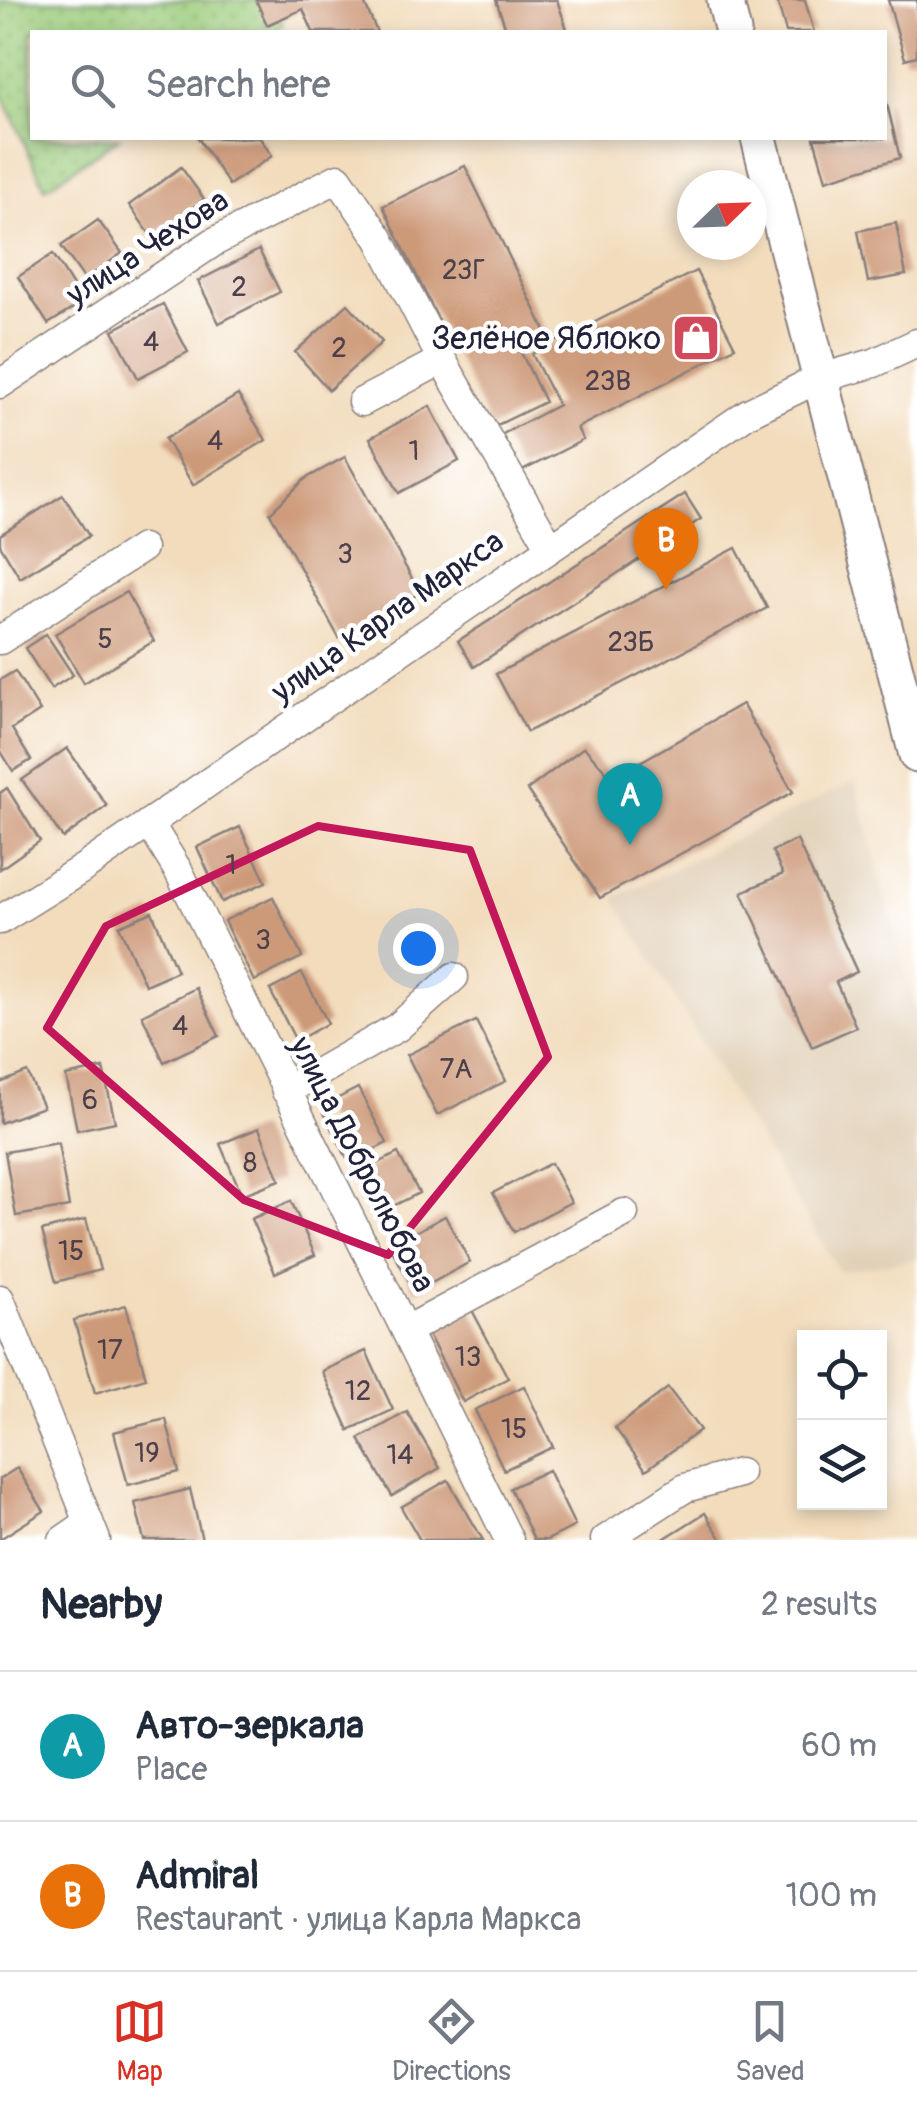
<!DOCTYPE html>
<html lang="en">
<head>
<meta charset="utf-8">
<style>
  :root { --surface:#fff; --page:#f2f2f3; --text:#1f2937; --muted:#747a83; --line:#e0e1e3; --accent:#d93025 }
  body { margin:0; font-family:Pangolin,sans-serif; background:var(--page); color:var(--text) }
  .controls { position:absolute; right:30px; bottom:30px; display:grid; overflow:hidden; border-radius:0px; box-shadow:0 5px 15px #0003 }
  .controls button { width:90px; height:90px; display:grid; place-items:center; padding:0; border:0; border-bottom:2px solid var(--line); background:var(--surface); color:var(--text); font:50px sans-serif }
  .compass { position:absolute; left:677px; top:170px; width:90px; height:90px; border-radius:50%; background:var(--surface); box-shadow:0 5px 15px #0003; rotate:67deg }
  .you { position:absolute; left:418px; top:948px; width:35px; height:35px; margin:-25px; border:8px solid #fff; border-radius:50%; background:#1a73e8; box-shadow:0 0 0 15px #1a73e833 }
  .badge { display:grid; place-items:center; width:65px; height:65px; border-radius:50%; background:var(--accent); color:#fff; font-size:32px; font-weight:700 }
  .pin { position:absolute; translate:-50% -82px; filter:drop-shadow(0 2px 5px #0008) }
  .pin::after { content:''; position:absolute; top:52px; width:35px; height:30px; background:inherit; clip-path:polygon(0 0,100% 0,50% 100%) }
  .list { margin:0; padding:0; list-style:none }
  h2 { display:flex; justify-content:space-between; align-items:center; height:130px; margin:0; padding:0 40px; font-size:42px }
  h2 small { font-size:32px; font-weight:400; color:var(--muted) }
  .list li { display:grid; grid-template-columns:65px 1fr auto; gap:30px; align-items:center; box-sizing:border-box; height:150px; padding:0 40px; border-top:2px solid var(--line) }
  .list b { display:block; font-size:38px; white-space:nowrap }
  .list p { margin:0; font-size:32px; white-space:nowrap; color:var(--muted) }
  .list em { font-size:32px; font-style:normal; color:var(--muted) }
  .icon { flex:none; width:55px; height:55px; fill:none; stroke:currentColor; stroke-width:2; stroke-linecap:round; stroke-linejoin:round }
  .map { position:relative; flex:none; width:917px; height:1540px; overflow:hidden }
  .search { position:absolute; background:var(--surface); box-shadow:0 5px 15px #0003; left:30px; right:30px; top:30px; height:110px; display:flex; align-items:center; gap:25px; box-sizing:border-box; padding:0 35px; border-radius:0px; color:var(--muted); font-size:38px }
  .sheet { height:430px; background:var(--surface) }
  nav { display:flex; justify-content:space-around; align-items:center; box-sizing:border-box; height:140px; border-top:2px solid var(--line); background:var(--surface); font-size:28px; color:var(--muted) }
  nav a { display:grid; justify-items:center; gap:5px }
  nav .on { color:var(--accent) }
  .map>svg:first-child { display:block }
  .built { fill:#dfcdb2 }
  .garden { fill:url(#garden-dots); stroke:#5f775b; stroke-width:2.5 }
  .building { fill:#cd9a79 }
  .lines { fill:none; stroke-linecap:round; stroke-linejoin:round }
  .minor-casing { stroke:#8a7f7c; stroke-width:31 }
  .tertiary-casing { stroke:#8a7f7c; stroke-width:39 }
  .minor { stroke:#fff; stroke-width:28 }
  .tertiary { stroke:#fff; stroke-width:35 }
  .marked { fill:none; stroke:#c2185b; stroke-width:8; stroke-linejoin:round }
  .labels { text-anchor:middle; stroke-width:9; stroke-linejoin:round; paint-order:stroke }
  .number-label { font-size:28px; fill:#4d404a }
  .street-label { font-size:32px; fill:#22223b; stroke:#fff }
  .poi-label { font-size:32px; fill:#22223b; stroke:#fff; text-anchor:end }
</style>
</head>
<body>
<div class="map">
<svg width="917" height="1540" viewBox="0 0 917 1540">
  <defs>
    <pattern id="garden-dots" width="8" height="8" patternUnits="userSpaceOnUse" patternTransform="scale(2.5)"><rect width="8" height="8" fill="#9ccc7b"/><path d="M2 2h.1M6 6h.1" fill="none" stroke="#86af6b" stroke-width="1.8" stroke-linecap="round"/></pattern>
  </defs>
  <rect width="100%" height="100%" fill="#fff"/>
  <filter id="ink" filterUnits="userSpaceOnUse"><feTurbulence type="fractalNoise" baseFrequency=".01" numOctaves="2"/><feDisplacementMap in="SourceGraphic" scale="20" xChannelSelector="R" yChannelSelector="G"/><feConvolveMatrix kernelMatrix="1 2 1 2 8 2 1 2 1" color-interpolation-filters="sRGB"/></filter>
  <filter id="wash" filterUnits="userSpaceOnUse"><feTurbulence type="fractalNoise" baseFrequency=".0048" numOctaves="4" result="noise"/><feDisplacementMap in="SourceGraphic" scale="40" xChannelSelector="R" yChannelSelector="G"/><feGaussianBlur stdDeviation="2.25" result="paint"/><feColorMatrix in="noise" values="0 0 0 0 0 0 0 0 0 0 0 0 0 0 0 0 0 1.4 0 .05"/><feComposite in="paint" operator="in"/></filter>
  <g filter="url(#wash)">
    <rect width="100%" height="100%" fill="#f2dcbc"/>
    <path class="built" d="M855,781L917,1017V1259L839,1271L614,898Z"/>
    <path class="garden" d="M0,0H273L283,25L273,32H32V138H119L45,188L0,90Z"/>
    <g id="blocks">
      <g class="building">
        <path d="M256,0H363L377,32H313L303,9L267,25Z"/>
        <path d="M496,0H557L568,32H507Z"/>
        <path d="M777,0H805L814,32H786Z"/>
        <path d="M888,0H917V56L905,59Z"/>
        <path d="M886,100L900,158L826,180L814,138H884Z"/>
        <path d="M198,138H260L272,156L229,185Z"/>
        <path d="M465,166L546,332L518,346L545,402L491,428L383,206Z"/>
        <path d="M181,167L204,199L152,237L129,205Z"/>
        <path d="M98,220L122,253L85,280L61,246Z"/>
        <path d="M896,223L906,275L868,282L858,231Z"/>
        <path d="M259,250L280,292L219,323L198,281Z"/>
        <path d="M53,254L83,302L48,324L18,277Z"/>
        <path d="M696,271L735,347L577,428L583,440L520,472L501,435L558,405L532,354Z"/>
        <path d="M163,304L188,352L138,378L113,330Z"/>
        <path d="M348,304L382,342L329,390L295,352Z"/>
        <path d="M238,395L266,440L193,485L165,439Z"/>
        <path d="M430,406L459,461L399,493L370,438Z"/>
        <path d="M345,457L420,593L339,638L270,513L305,479Z"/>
        <path d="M685,494L701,519L474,667L458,641Z"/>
        <path d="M63,495L89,536L20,578L0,545V535Z"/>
        <path d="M736,548L767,608L527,732L496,674Z"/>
        <path d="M126,592L154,641L84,683L55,634Z"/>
        <path d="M46,634L73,675L51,689L25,648Z"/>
        <path d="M15,671L40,711L12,729L31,760L13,771L0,750V680Z"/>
        <path d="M742,704L793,792L600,898L527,790L584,747L612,778Z"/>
        <path d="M67,748L107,806L63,838L22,780Z"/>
        <path d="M7,788L40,841L0,869V793Z"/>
        <path d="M240,827L266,882L222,902L197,847Z"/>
        <path d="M797,840L857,972L836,982L856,1027L812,1047L742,892L783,874L772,851Z"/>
        <path d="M273,897L302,957L254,981L224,921Z"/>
        <path d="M152,912L177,971L145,985L119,926Z"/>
        <path d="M302,973L328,1023L296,1041L270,990Z"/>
        <path d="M196,988L219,1036L164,1062L142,1015Z"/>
        <path d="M476,1021L506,1081L437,1115L407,1055Z"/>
        <path d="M103,1068L115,1122L77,1130L66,1076Z"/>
        <path d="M27,1072L43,1107L0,1123V1083Z"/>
        <path d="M358,1088L387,1143L349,1162L321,1107Z"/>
        <path d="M259,1128L280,1180L242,1195L220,1144Z"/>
        <path d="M58,1143L69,1207L16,1216L5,1152Z"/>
        <path d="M398,1153L419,1193L381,1212L360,1173Z"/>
        <path d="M551,1163L571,1202L514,1232L493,1193Z"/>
        <path d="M291,1201L315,1255L275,1273L251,1219Z"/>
        <path d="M445,1216L470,1262L415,1292L390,1246Z"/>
        <path d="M86,1219L100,1270L56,1282L42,1231Z"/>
        <path d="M126,1305L146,1378L95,1393L74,1320Z"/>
        <path d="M472,1310L508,1378L463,1402L428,1334Z"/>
        <path d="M366,1351L393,1410L349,1430L322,1371Z"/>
        <path d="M524,1386L553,1447L504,1470L475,1410Z"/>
        <path d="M668,1388L700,1430L646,1470L615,1428Z"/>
        <path d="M407,1412L440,1468L392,1496L359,1439Z"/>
        <path d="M166,1419L179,1472L128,1485L114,1432Z"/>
        <path d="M17,1468L44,1511L0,1539V1479Z"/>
        <path d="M548,1470L575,1526L547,1540H534L510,1488Z"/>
        <path d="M448,1480L483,1540H420L401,1507Z"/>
        <path d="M190,1489L202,1540H144L135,1503Z"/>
        <path d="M705,1513L722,1540H662Z"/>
      </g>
    </g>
  </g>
  <g filter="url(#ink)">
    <use href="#blocks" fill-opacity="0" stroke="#8a7f7c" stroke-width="2.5"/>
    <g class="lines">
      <g class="minor-casing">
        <g id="minor">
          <path d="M0,384L214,242L338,178L379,238L442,360L550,546"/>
          <path d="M362,402L442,360"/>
          <path d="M0,640L142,548"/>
          <path d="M149,823L179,872L509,1540"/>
          <path d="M0,920L82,869L748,413L818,379L874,363L917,343"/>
          <path d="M286,1091L398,1027L454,977"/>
          <path d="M0,1299L96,1540"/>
          <path d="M407,1330L624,1213"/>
          <path d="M63,1540L89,1522"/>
          <path d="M605,1540L685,1488L739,1473"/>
        </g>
      </g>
      <g class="tertiary-casing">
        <g id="tertiary">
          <path d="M725,0L733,32"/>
          <path d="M759,138L917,755"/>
        </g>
      </g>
      <use href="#minor" class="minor"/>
      <use href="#tertiary" class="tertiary"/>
    </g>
  </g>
  <path class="marked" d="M318,826L470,850L548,1057L388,1255L244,1200L47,1028L106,926Z"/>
  <defs>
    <g id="shop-square" transform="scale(2.5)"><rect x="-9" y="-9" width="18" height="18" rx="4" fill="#d1495b" stroke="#fff"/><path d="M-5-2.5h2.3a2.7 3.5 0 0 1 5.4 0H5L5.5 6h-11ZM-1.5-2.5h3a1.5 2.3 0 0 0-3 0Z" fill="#fff"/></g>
  </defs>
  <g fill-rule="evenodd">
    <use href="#shop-square" x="696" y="338"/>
  </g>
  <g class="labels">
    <g class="number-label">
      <text x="464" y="279">23Г</text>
      <text x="239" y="296">2</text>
      <text x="151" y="351">4</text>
      <text x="339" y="357">2</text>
      <text x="608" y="390">23В</text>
      <text x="215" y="450">4</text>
      <text x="414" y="460">1</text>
      <text x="345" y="563">3</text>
      <text x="105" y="648">5</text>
      <text x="631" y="651">23Б</text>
      <text x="231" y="874">1</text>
      <text x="263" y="949">3</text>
      <text x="180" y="1035">4</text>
      <text x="456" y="1078">7А</text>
      <text x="90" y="1109">6</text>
      <text x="250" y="1172">8</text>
      <text x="71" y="1260">15</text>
      <text x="110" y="1359">17</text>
      <text x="468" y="1366">13</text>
      <text x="358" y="1400">12</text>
      <text x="514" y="1438">15</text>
      <text x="147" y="1462">19</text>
      <text x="400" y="1464">14</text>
    </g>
    <g class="street-label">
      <text transform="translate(147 247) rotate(-33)" y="11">улица Чехова</text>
      <text transform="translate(387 616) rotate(-35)" y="11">улица Карла Маркса</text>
      <text transform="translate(363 1164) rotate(63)" y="11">улица Добролюбова</text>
    </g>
    <g class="poi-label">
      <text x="661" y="349">Зелёное Яблоко</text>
    </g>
  </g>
</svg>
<div class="controls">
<button><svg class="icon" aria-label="locate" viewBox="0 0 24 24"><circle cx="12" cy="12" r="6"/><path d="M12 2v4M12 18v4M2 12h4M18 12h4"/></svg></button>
<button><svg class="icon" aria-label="layers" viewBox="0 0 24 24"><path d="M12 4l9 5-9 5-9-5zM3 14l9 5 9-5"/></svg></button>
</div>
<svg class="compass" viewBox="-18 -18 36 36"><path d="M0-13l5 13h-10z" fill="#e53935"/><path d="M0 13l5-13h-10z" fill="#747a83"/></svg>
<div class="you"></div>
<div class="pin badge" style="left:630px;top:845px;background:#0f9aa8">A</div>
<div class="pin badge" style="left:666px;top:590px;background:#e8710a">B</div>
<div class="search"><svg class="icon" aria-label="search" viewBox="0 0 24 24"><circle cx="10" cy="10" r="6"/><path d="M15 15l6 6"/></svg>Search here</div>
</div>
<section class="sheet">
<h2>Nearby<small>2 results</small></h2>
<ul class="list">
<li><span class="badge" style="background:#0f9aa8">A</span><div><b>Авто-зеркала</b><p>Place</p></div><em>60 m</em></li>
<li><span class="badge" style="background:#e8710a">B</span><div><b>Admiral</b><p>Restaurant · улица Карла Маркса</p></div><em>100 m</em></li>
</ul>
</section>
<nav>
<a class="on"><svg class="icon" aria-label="map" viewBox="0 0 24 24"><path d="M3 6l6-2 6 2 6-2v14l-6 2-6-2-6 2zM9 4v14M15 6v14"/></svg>Map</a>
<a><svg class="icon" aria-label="directions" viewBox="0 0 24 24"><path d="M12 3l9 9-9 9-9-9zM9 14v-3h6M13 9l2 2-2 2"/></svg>Directions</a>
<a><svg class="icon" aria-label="saved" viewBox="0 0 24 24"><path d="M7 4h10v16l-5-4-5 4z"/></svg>Saved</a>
</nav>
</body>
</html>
